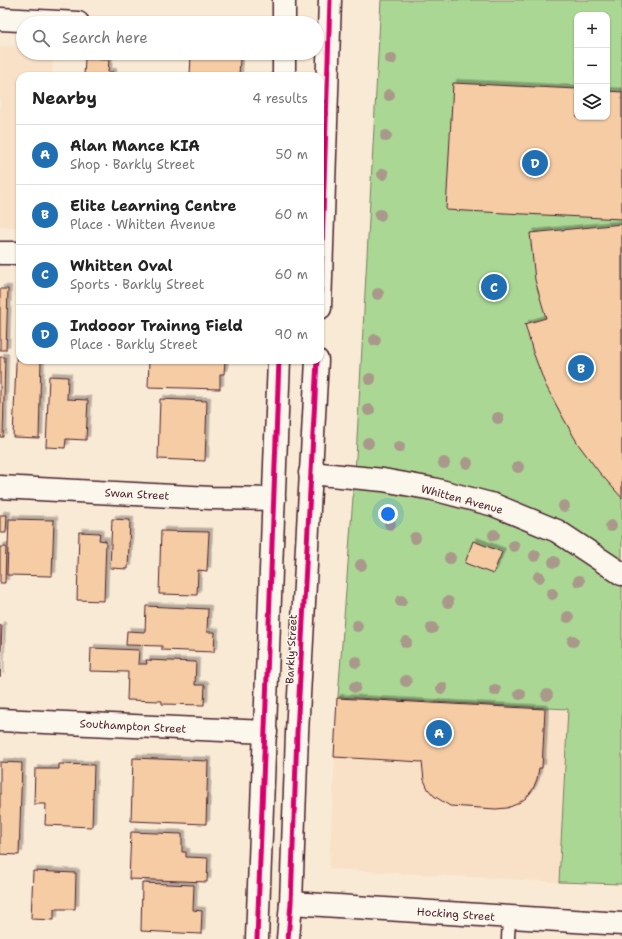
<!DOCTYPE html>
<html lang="en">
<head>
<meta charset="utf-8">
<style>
  :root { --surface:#fff; --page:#f2f2f2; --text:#222; --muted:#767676; --line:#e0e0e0; --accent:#1f6fb2 }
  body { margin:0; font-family:"Shantell Sans",sans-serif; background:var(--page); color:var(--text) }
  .controls { position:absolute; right:12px; top:12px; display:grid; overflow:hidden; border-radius:8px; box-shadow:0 1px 3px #0004 }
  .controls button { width:36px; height:36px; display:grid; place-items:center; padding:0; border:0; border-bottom:1px solid var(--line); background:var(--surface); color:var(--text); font:20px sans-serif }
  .you { position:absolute; left:388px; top:514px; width:14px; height:14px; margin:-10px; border:3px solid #fff; border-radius:50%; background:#1a73e8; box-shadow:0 0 0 6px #1a73e833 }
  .badge { display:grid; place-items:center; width:26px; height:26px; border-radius:50%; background:var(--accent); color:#fff; font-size:13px; font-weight:700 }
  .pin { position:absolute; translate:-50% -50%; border:2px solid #fff; box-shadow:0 1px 4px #0006 }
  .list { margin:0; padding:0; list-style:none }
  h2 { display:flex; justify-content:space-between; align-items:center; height:52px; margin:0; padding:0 16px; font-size:17px }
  h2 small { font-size:13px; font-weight:400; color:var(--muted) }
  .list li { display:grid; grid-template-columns:26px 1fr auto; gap:12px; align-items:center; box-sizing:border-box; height:60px; padding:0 16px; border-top:1px solid var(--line) }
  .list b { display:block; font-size:15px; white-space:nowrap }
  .list p { margin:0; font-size:13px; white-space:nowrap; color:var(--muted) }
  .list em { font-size:13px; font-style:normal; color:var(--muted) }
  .icon { flex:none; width:22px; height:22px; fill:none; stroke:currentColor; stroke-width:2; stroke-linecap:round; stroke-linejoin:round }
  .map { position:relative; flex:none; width:622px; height:939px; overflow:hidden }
  .search { position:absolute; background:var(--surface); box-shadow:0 1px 3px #0004; left:16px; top:16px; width:308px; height:44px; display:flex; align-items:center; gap:10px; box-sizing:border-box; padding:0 14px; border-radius:22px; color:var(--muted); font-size:15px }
  .panel { position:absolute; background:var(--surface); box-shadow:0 1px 3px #0004; left:16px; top:72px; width:308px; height:292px; border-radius:12px }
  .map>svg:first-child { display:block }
  .built { fill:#f8e1c7 }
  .green { fill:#abd795; stroke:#7a7b60; fill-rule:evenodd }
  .building { fill:#f5cca4; stroke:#4a1f2b; filter:url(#shadow) }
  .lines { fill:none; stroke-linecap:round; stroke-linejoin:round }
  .service-casing { stroke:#4a1f2b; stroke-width:15 }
  .minor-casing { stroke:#4a1f2b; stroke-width:25 }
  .tertiary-casing { stroke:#4a1f2b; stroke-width:25 }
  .service { stroke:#fbf7ec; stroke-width:12 }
  .minor { stroke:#fbf7ec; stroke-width:22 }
  .tertiary { stroke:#fbf7ec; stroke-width:22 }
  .cycleway-casing { stroke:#fbf7ec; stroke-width:8 }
  .cycleway { stroke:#d6006c; stroke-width:5 }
  .tree { fill:#a9998a }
  .labels { text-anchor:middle; stroke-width:3; stroke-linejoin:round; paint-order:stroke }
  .street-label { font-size:11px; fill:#4a1f2b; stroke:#fbf7ec }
</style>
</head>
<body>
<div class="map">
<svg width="622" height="939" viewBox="0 0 622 939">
  <defs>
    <filter id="shadow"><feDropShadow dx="3.5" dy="-3.5" stdDeviation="0" flood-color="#0004"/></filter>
  </defs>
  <rect width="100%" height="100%" fill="#f9ead6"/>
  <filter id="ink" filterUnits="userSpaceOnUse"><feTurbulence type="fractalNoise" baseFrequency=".025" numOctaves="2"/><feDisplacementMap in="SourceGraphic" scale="8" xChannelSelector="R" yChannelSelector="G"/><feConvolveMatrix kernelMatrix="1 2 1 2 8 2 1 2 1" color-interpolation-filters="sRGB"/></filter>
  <g filter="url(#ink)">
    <g class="built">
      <path d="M0,46L23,47V53H53L52,76H20V227L0,226Z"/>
      <path d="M338,697L568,709L559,882L329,869Z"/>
    </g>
    <path class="green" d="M381,0H622V884L559,882L568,709L338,697L356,457ZM577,15H607V117H577Z"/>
    <g class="building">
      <path d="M191,55L240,57L239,76H190Z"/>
      <path d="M85,59L109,60L108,72H113V76H84Z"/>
      <path d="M453,83L577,89V117H607V91L622,92V219L446,210Z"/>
      <path d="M622,224V498L599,472L578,444L561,414L545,384L533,352L525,324L546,318L535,280L530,233Z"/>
      <path d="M0,289H8L6,350H0Z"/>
      <path d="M17,339H20V360H41L39,438L13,437Z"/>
      <path d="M0,357H5L3,437H0Z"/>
      <path d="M149,360H225L224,374H220V389L148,387Z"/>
      <path d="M49,376L68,377L67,399L88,400L86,440L66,439L65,448L46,447Z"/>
      <path d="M160,399L207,401L205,461L158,459Z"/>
      <path d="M0,515H7L6,533H0Z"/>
      <path d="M9,519L54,520L52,576L7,575Z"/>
      <path d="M112,519L130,520L128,569L110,568Z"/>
      <path d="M161,531L209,532L207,571L198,570L197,595L159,594Z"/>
      <path d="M79,532L100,533L99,540L106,541L104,601L77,600Z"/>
      <path d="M473,541L502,552L493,574L465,563Z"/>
      <path d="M0,547H6L5,583H0Z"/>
      <path d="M146,606L208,609L207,632H215L214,652L162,650V646L126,645L127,631L145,632Z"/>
      <path d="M0,625H2L0,677Z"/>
      <path d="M91,648L139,650L138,664H147L146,660L196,662L195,685H205L204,705L162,704V701L127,700L128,672L90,671Z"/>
      <path d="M337,698L545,709L542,768H539L537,779L533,789L526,798L517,804L507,808L496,809L450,806L434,796L428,789L424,780L422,762L334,757Z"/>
      <path d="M133,758L208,761L206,824L131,821Z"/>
      <path d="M0,762L22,763L19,855L0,854Z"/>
      <path d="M59,764L94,765L92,827L45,825L46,804H34L35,769H59Z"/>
      <path d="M131,832L182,834V852H186V857L208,858L207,882L129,879Z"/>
      <path d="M33,871L76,873L75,909H54V920L31,919Z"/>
      <path d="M142,883L194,885L193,910L202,911L201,934L141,931Z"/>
    </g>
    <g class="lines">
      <g class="service-casing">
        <path id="service" d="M508,939L509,918"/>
      </g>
      <g class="minor-casing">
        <g id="minor">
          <path d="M0,19L78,23"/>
          <path d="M0,253H20"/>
          <path d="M310,473L383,480L433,489L494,505L557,531L622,574"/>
          <path d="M0,487L211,498L274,499"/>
          <path d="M0,720L266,732"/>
          <path d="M291,903L622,924"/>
        </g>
      </g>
      <g class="tertiary-casing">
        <g id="tertiary">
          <path d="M284,0V23"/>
          <path d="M284,76V53"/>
          <path d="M320,308L330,0"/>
          <path d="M257,939L279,360"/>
          <path d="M288,939L291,903L297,733L317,360"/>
        </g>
      </g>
      <use href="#service" class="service"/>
      <use href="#minor" class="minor"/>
      <use href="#tertiary" class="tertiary"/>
      <g class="cycleway-casing">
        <g id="cycleway">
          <path d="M320,308L330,0"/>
          <path d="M257,939L279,360"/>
          <path d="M288,939L291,903L297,733L317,360"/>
        </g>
      </g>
      <use href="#cycleway" class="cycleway"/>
    </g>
    <g class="tree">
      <circle cx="391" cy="59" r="6"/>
      <circle cx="389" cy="95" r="6"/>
      <circle cx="386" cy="136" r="6"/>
      <circle cx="383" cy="174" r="6"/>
      <circle cx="380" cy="215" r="6"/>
      <circle cx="378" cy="294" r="6"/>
      <circle cx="375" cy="340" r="6"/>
      <circle cx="370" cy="379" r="6"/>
      <circle cx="369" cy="410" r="6"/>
      <circle cx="498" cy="418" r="6"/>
      <circle cx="368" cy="443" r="6"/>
      <circle cx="399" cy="447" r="6"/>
      <circle cx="444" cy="463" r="6"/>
      <circle cx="467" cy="463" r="6"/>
      <circle cx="518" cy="467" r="6"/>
      <circle cx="564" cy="506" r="6"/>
      <circle cx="390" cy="524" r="6"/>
      <circle cx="611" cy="526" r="6"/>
      <circle cx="494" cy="535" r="6"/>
      <circle cx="415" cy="538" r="6"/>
      <circle cx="514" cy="546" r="6"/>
      <circle cx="535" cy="556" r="6"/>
      <circle cx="450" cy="558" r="6"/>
      <circle cx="554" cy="562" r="6"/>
      <circle cx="361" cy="565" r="6"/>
      <circle cx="539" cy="577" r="6"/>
      <circle cx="579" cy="581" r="6"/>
      <circle cx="552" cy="594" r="6"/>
      <circle cx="401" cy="601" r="6"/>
      <circle cx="448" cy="602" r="6"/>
      <circle cx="568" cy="617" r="6"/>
      <circle cx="357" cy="626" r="6"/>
      <circle cx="432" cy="628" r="6"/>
      <circle cx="573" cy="641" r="6"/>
      <circle cx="406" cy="642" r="6"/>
      <circle cx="356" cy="662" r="6"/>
      <circle cx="406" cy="681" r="6"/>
      <circle cx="355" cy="687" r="6"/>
      <circle cx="442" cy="688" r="6"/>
      <circle cx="495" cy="690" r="6"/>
      <circle cx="520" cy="694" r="6"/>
      <circle cx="547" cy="695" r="6"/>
    </g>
  </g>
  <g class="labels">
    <g class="street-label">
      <text transform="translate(137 494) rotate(3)" y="4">Swan Street</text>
      <text transform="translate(462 499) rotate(15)" y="4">Whitten Avenue</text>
      <text transform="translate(291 649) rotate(-87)" y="4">Barkly Street</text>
      <text transform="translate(133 726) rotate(3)" y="4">Southampton Street</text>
      <text transform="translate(456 914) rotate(4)" y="4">Hocking Street</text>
    </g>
  </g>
</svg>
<div class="controls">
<button>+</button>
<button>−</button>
<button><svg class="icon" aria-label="layers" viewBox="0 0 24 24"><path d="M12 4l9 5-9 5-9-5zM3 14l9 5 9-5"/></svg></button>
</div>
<div class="you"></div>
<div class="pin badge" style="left:439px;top:733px">A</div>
<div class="pin badge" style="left:581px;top:368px">B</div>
<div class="pin badge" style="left:494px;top:287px">C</div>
<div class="pin badge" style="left:535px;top:163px">D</div>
<div class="search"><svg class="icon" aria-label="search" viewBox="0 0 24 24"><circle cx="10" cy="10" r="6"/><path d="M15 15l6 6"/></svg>Search here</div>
<section class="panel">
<h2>Nearby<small>4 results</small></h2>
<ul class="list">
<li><span class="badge">A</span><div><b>Alan Mance KIA</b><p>Shop · Barkly Street</p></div><em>50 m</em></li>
<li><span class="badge">B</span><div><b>Elite Learning Centre</b><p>Place · Whitten Avenue</p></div><em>60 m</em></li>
<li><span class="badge">C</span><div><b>Whitten Oval</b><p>Sports · Barkly Street</p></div><em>60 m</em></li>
<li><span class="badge">D</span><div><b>Indooor Trainng Field</b><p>Place · Barkly Street</p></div><em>90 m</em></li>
</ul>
</section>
</div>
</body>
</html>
